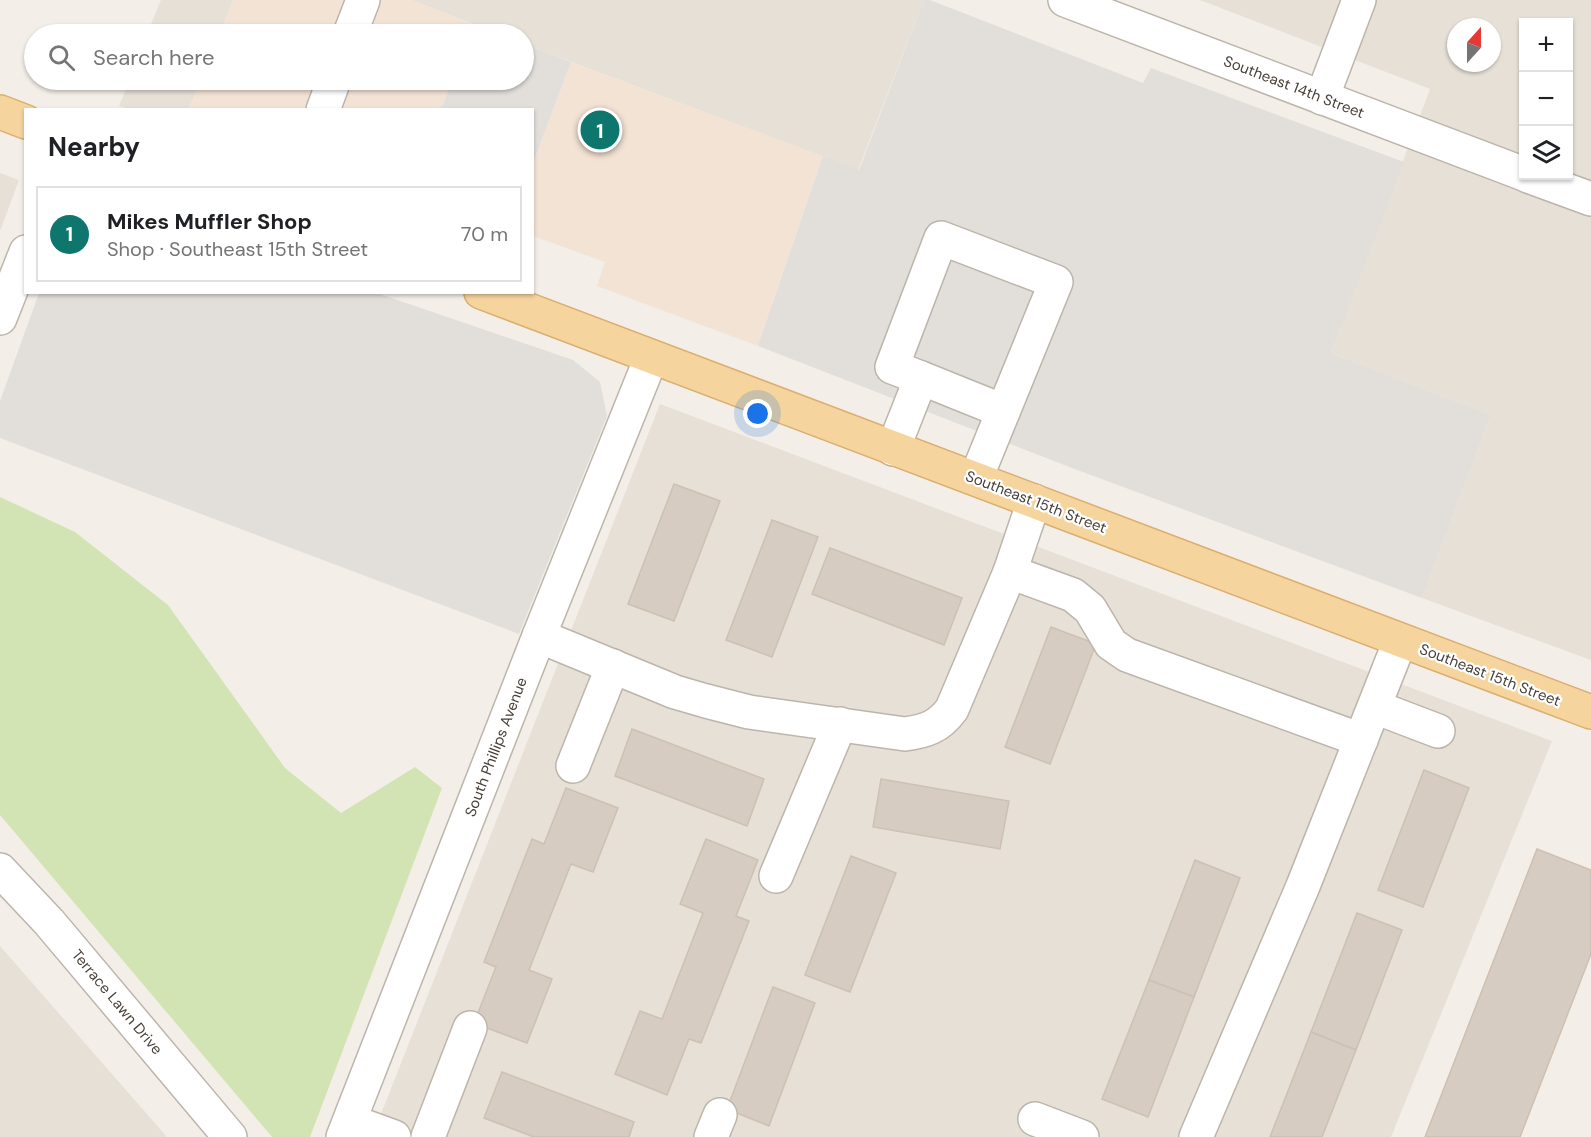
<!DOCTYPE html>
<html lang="en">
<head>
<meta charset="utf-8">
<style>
  :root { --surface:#fff; --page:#f2f2f2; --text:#202124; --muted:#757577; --line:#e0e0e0; --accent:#0f766e }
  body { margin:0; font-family:"DM Sans",sans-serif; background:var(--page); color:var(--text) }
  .controls { position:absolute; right:18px; top:18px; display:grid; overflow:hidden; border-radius:0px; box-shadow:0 2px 4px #0004 }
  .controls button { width:54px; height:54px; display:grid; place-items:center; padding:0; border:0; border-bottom:2px solid var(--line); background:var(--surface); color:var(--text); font:30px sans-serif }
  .compass { position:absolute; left:1447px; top:18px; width:54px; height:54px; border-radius:50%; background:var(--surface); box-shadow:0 2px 4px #0004; rotate:21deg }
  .you { position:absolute; left:758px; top:414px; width:21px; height:21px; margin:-15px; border:4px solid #fff; border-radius:50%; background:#1a73e8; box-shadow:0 0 0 9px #1a73e833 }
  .badge { display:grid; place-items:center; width:39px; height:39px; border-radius:50%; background:var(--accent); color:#fff; font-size:20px; font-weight:700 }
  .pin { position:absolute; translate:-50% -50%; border:3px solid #fff; box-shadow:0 2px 6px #0006 }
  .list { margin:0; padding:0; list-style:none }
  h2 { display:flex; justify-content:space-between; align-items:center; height:78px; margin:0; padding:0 24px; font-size:26px }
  h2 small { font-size:20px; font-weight:400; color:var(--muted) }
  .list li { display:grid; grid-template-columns:39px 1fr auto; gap:18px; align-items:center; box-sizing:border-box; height:96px; margin:0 12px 12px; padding:0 12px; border:2px solid var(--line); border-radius:0px }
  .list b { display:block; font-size:22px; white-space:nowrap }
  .list p { margin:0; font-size:20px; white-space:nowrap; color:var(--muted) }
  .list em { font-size:20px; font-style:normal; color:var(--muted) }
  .icon { flex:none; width:33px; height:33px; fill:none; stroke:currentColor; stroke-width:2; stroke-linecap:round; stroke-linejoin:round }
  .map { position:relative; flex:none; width:1591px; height:1137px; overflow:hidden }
  .search { position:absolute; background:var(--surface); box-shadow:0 2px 4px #0004; left:24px; top:24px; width:510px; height:66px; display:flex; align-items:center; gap:15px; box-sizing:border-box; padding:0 21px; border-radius:33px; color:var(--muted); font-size:22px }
  .panel { position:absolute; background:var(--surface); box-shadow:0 2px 4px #0004; left:24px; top:108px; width:510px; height:186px; border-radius:0px }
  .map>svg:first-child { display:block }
  .residential { fill:#e6e0d7; fill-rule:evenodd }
  .commercial { fill:#f3e3d5 }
  .industrial { fill:#e2deda }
  .green { fill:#d3e4b4 }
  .building { fill:#d6ccc1; stroke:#cec0b2; stroke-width:1.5 }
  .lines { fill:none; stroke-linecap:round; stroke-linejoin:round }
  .minor-casing { stroke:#bdb5ab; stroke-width:36 }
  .major-casing { stroke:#daaf6f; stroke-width:36 }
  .minor { stroke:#fff; stroke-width:33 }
  .major { stroke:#f6d49e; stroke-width:33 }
  .labels { text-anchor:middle; stroke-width:4.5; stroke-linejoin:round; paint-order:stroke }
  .street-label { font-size:15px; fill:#463f37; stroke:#fff }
</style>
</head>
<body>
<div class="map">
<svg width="1591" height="1137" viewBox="0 0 1591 1137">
  <rect width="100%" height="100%" fill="#f3eee8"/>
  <g class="residential">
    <path d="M161,0H233L220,34H147Z"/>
    <path d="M411,0H924L858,170L524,44V34H499Z"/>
    <path d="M1200,0H1591V660L1422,598L1491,415L1331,353L1430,89ZM1524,22H1568V176H1524ZM1456,27H1492V63H1456Z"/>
    <path d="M130,80H201L189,109H130L119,106Z"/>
    <path d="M0,173L19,180L0,231Z"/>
    <path d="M660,404L1552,741L1391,1137H372Z"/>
    <path d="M0,946L167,1137H0Z"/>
  </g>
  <g class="commercial">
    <path d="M233,0H411L475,25L471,34H220Z"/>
    <path d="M571,62L823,156L758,346L597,286L605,262L533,236V163Z"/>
    <path d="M201,80H453L441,109L189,110Z"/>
  </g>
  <g class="industrial">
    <path d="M924,0H930L1143,83L1151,68L1404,162L1331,353L1491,415L1422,598L1072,468L758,346L823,156L859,170Z"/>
    <path d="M524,44L571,62L533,163L532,110L441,109L453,80H524Z"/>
    <path d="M377,293L573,360L600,382L607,416L519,634L0,438V401L39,293Z"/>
  </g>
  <path class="green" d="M0,497L75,532L168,605L285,768L341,813L415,767L442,788L310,1137H272L0,815Z"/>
  <g class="building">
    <path d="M674,484L720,501L674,621L628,604Z"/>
    <path d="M772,520L818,537L772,657L726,640Z"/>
    <path d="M830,548L962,598L944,645L812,594Z"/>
    <path d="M1051,627L1096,644L1050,764L1005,747Z"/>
    <path d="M632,729L764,779L747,826L615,776Z"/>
    <path d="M1424,770L1469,788L1423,907L1378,890Z"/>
    <path d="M881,779L1009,801L1000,849L873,827Z"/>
    <path d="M566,788L618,808L593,872L571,864L529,970L552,979L527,1043L474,1023L496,967L484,962L532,839L544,844Z"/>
    <path d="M706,839L758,860L736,916L749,921L701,1043L689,1039L667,1095L615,1074L640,1011L662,1019L703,913L680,904Z"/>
    <path d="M1537,849L1591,870V954L1520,1137H1425Z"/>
    <path d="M851,856L896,873L850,992L805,975Z"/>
    <path d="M1195,860L1240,878L1194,997L1149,980Z"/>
    <path d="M1357,913L1402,930L1356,1050L1311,1032Z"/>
    <path d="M1149,980L1194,997L1148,1117L1102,1099Z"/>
    <path d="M773,987L815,1003L769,1126L727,1109Z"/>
    <path d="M1311,1032L1356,1050L1322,1137H1270Z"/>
    <path d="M502,1072L634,1122L629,1137H534L484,1118Z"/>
  </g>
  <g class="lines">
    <g class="minor-casing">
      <g id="minor">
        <path d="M1065,0L1524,174"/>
        <path d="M350,34L363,0"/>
        <path d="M1322,98L1359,0"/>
        <path d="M323,110L334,80"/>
        <path d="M1528,176L1591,199"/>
        <path d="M0,318L26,252"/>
        <path d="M921,378L1003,411"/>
        <path d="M893,449L921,378L892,367L941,238L1056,282L976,478"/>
        <path d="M1010,572L1073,595L1090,609L1111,644L1127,655L1361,740"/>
        <path d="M539,636L675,692L706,701L749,712L905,734C926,731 939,727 952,709L1010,572L1034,501"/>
        <path d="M1375,707L1438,731"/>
        <path d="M573,766L613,666"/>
        <path d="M0,870L49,922L230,1137"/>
        <path d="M776,876L840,724"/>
        <path d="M1035,1119L1082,1137"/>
        <path d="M350,1121L394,1137"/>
        <path d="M343,1137L539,636L651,358"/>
        <path d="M428,1137L470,1028"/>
        <path d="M711,1137L720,1115"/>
        <path d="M1196,1137L1303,886L1400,641"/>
      </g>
    </g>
    <g class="major-casing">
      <g id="major">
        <path d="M0,112L26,122"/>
        <path d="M481,292L1591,712"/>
      </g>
    </g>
    <use href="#minor" class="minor"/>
    <use href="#major" class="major"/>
  </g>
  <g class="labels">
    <g class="street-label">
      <text transform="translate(1294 87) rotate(21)" y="5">Southeast 14th Street</text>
      <text transform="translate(1036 502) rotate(21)" y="5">Southeast 15th Street</text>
      <text transform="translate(1490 675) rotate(21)" y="5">Southeast 15th Street</text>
      <text transform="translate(496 747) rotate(-69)" y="5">South Phillips Avenue</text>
      <text transform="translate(117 1002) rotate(50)" y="5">Terrace Lawn Drive</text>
    </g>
  </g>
</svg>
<div class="controls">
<button>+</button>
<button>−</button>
<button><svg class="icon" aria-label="layers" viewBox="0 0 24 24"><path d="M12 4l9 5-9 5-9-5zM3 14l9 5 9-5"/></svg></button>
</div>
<svg class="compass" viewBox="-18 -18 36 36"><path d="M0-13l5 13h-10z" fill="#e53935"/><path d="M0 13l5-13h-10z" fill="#757577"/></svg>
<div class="you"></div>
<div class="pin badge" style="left:600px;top:130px">1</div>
<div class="search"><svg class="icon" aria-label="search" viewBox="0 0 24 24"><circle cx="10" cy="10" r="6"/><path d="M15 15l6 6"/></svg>Search here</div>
<section class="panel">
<h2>Nearby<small></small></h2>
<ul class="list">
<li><span class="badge">1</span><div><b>Mikes Muffler Shop</b><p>Shop · Southeast 15th Street</p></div><em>70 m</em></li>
</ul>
</section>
</div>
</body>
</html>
